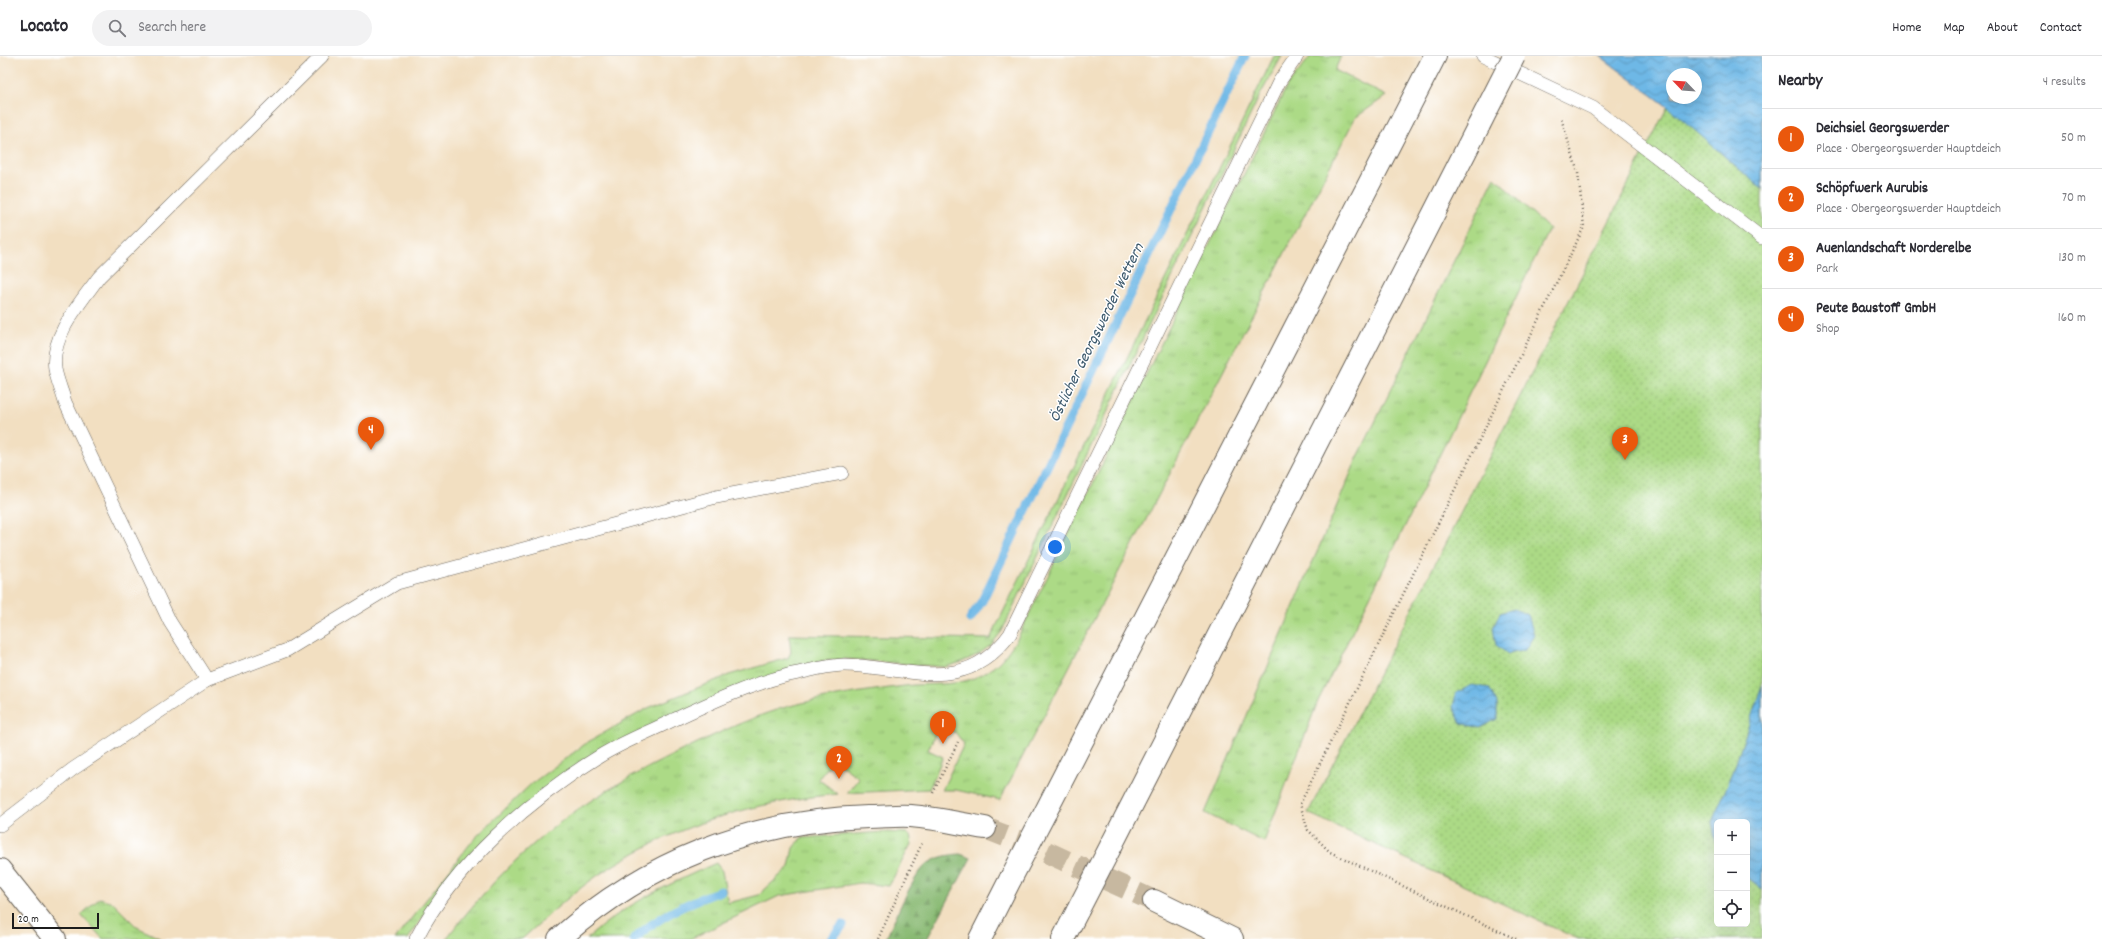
<!DOCTYPE html>
<html lang="en">
<head>
<meta charset="utf-8">
<style>
  :root { --surface:#fff; --page:#f2f2f3; --text:#2b2b33; --muted:#7c7c81; --line:#e1e1e2; --accent:#ea580c }
  body { margin:0; font-family:Dekko,sans-serif; background:var(--page); color:var(--text) }
  .controls { position:absolute; right:12px; bottom:12px; display:grid; overflow:hidden; border-radius:6px; box-shadow:0 4px 16px #0002 }
  .controls button { width:36px; height:36px; display:grid; place-items:center; padding:0; border:0; border-bottom:1px solid var(--line); background:var(--surface); color:var(--text); font:20px sans-serif }
  .compass { position:absolute; left:1666px; top:12px; width:36px; height:36px; border-radius:50%; background:var(--surface); box-shadow:0 4px 16px #0002; rotate:295deg }
  .scale { position:absolute; left:12px; bottom:10px; width:87px; box-sizing:border-box; padding-left:4px; border:2px solid #1c1c1c; border-top:0; font-size:11px; line-height:14px; white-space:nowrap; color:#1c1c1c; -webkit-text-stroke:3px #fff; paint-order:stroke }
  .you { position:absolute; left:1055px; top:491px; width:14px; height:14px; margin:-10px; border:3px solid #fff; border-radius:50%; background:#1a73e8; box-shadow:0 0 0 6px #1a73e833 }
  .badge { display:grid; place-items:center; width:26px; height:26px; border-radius:50%; background:var(--accent); color:#fff; font-size:13px; font-weight:700 }
  .pin { position:absolute; translate:-50% -33px; filter:drop-shadow(0 1px 2px #0008) }
  .pin::after { content:''; position:absolute; top:21px; width:14px; height:12px; background:inherit; clip-path:polygon(0 0,100% 0,50% 100%) }
  .list { margin:0; padding:0; list-style:none }
  h2 { display:flex; justify-content:space-between; align-items:center; height:52px; margin:0; padding:0 16px; font-size:17px }
  h2 small { font-size:13px; font-weight:400; color:var(--muted) }
  .list li { display:grid; grid-template-columns:26px 1fr auto; gap:12px; align-items:center; box-sizing:border-box; height:60px; padding:0 16px; border-top:1px solid var(--line) }
  .list b { display:block; font-size:15px; white-space:nowrap }
  .list p { margin:0; font-size:13px; white-space:nowrap; color:var(--muted) }
  .list em { font-size:13px; font-style:normal; color:var(--muted) }
  .icon { flex:none; width:22px; height:22px; fill:none; stroke:currentColor; stroke-width:2; stroke-linecap:round; stroke-linejoin:round }
  .map { position:relative; flex:none; width:1762px; height:883px; overflow:hidden }
  header { display:flex; align-items:center; gap:24px; box-sizing:border-box; height:56px; padding:0 20px; background:var(--surface); border-bottom:1px solid var(--line) }
  header strong { font-size:19px }
  nav { display:flex; gap:22px; margin-inline-start:auto; font-size:14px }
  .search { width:280px; height:36px; background:var(--page); display:flex; align-items:center; gap:10px; box-sizing:border-box; padding:0 14px; border-radius:22px; color:var(--muted); font-size:15px }
  main { display:flex }
  aside { flex:1; background:var(--surface) }
  .map>svg:first-child { display:block }
  .grass { fill:url(#grass-tufts); stroke:#647b51 }
  .forest { fill:url(#forest-firs); stroke:#526b48 }
  .park { fill:url(#park-dots); stroke:#647b51; fill-rule:evenodd }
  .water { fill:url(#water-waves); stroke:#456a81; fill-rule:evenodd }
  .lines { fill:none; stroke-linecap:round; stroke-linejoin:round }
  .stream { stroke:#6eb8e6; stroke-width:9 }
  .street-tunnel { stroke:#c7b8a0; stroke-width:22; stroke-dasharray:22 11; stroke-linecap:butt }
  .lane-casing { stroke:#676056; stroke-width:14 }
  .street-casing { stroke:#676056; stroke-width:24 }
  .secondary-casing { stroke:#676056; stroke-width:24 }
  .highway-casing { stroke:#676056; stroke-width:24 }
  .path { stroke:#676056; stroke-width:2.5; stroke-dasharray:1 3; stroke-linecap:butt }
  .lane { stroke:#fff; stroke-width:13 }
  .street { stroke:#fff; stroke-width:22 }
  .secondary { stroke:#fff; stroke-width:22 }
  .highway { stroke:#fff; stroke-width:22 }
  .highway-bridge-casing { stroke:#676056; stroke-width:24; stroke-linecap:butt }
  .highway-bridge { stroke:#fff; stroke-width:22 }
  .labels { text-anchor:middle; stroke-width:3; stroke-linejoin:round; paint-order:stroke }
  .water-label { font-size:16px; font-style:italic; fill:#3d5a6d; stroke:#fff }
</style>
</head>
<body>
<header>
<strong>Locato</strong>
<div class="search"><svg class="icon" aria-label="search" viewBox="0 0 24 24"><circle cx="10" cy="10" r="6"/><path d="M15 15l6 6"/></svg>Search here</div>
<nav><a>Home</a><a>Map</a><a>About</a><a>Contact</a></nav>
</header>
<main>
<div class="map">
<svg width="1762" height="883" viewBox="0 0 1762 883">
  <defs>
    <pattern id="grass-tufts" width="24" height="20" patternUnits="userSpaceOnUse"><rect width="24" height="20" fill="#acda86"/><path d="M3 7l-1-3M5 7V3M7 7l1-3M15 17l-1-3M17 17v-4M19 17l1-3" fill="none" stroke="#93ba73"/></pattern>
    <pattern id="forest-firs" width="22" height="20" patternUnits="userSpaceOnUse"><rect width="22" height="20" fill="#89ba73"/><path d="M5 1l3.5 6h-7zM16 11l3.5 6h-7z" fill="#769f63"/></pattern>
    <pattern id="park-dots" width="8" height="8" patternUnits="userSpaceOnUse"><rect width="8" height="8" fill="#acda86"/><path d="M2 2h.1M6 6h.1" fill="none" stroke="#93ba73" stroke-width="1.8" stroke-linecap="round"/></pattern>
    <pattern id="water-waves" width="16" height="10" patternUnits="userSpaceOnUse"><rect width="16" height="10" fill="#6eb8e6"/><path d="M0 5q4-4 8 0t8 0" fill="none" stroke="#5a95ba"/></pattern>
  </defs>
  <rect width="100%" height="100%" fill="#fff"/>
  <filter id="ink" filterUnits="userSpaceOnUse"><feTurbulence type="fractalNoise" baseFrequency=".025" numOctaves="2"/><feDisplacementMap in="SourceGraphic" scale="8" xChannelSelector="R" yChannelSelector="G"/><feConvolveMatrix kernelMatrix="1 2 1 2 8 2 1 2 1" color-interpolation-filters="sRGB"/></filter>
  <filter id="wash" filterUnits="userSpaceOnUse"><feTurbulence type="fractalNoise" baseFrequency=".012" numOctaves="4" result="noise"/><feDisplacementMap in="SourceGraphic" scale="16" xChannelSelector="R" yChannelSelector="G"/><feGaussianBlur stdDeviation="0.9" result="paint"/><feColorMatrix in="noise" values="0 0 0 0 0 0 0 0 0 0 0 0 0 0 0 0 0 1.4 0 .05"/><feComposite in="paint" operator="in"/></filter>
  <g filter="url(#wash)">
    <rect width="100%" height="100%" fill="#f2dfc1"/>
    <g class="grass">
      <path d="M1274,0H1282L1260,39L1002,575L991,589L979,598L962,606L945,611L846,603L823,605L771,621L570,714L438,839L408,883H395L474,783L531,728L588,686L648,652L729,619L788,602L791,596L789,579L990,583Z"/>
      <path d="M1311,0H1341L1335,14L1386,40L1355,62L1000,744L956,734H942L964,688L955,676L937,674L928,694L943,701L929,733L847,737L859,722L834,704L818,723L838,738C754,746 681,767 609,812C577,832 550,858 522,883H446C486,831 535,780 592,744C623,724 656,707 689,691C718,677 748,663 779,653C817,642 865,635 905,630C935,626 961,633 989,614C1002,606 1010,593 1018,581L1287,30Z"/>
      <path d="M1495,121L1549,173L1411,458L1318,645L1264,786L1205,757L1356,405Z"/>
      <path d="M883,776L907,777L912,782L911,788L889,830L860,827L779,840L690,883H587C624,848 670,828 716,807L722,815L728,847L759,839L789,811L793,792L801,782Z"/>
      <path d="M100,842L112,846L137,871L161,883H103L81,859Z"/>
    </g>
    <path class="forest" d="M960,798L971,802L927,883H886C894,865 914,815 930,806C940,800 949,799 960,798Z"/>
    <path class="park" d="M1762,0V883H1578L1308,757L1672,42H1696V18ZM1717,766H1747V868H1717Z"/>
    <g class="water">
      <path d="M1600,0H1762V133L1668,51ZM1672,18H1696V42H1672Z"/>
      <path d="M1514,553L1528,559L1534,579L1525,594L1508,598L1496,589L1493,572L1500,557Z"/>
      <path d="M1472,629L1489,632L1497,647V663L1480,672L1461,667L1453,651L1456,637Z"/>
      <path d="M1762,629V833L1747,821V766H1717V791L1712,766L1733,716Z"/>
    </g>
    <g class="lines">
      <g class="stream">
        <path d="M970,563L982,545L1245,0"/>
        <path d="M634,883C659,860 688,846 721,835"/>
        <path d="M831,883L843,869"/>
      </g>
    </g>
  </g>
  <g filter="url(#ink)">
    <g class="lines">
      <path class="street-tunnel" d="M985,772L1044,795L1154,845"/>
      <g class="lane-casing">
        <g id="lane">
          <path d="M1483,0L1593,52L1762,182"/>
          <path d="M207,624L170,566L65,346C62,335 57,324 55,313C50,280 81,246 99,221L322,0"/>
          <path d="M0,769L73,713L207,624L287,594L397,527L716,441L842,417"/>
          <path d="M416,883C454,809 530,743 600,700C623,686 649,676 673,664C710,647 748,629 788,619C804,616 828,609 844,609C906,610 964,642 1010,578L1279,26L1297,0"/>
        </g>
      </g>
      <g class="street-casing">
        <g id="street">
          <path d="M1154,845L1232,883"/>
          <path d="M559,883C646,805 752,764 868,761C882,761 897,759 911,760C936,762 961,768 985,772"/>
        </g>
      </g>
      <g class="secondary-casing">
        <path id="secondary" d="M0,814L55,883"/>
      </g>
      <g class="highway-casing">
        <g id="highway">
          <path d="M1045,757L1435,0"/>
          <path d="M1112,788L1479,69"/>
          <path d="M980,883L1011,822"/>
          <path d="M1063,883L1078,854"/>
        </g>
      </g>
      <g class="path">
        <path d="M933,737L958,686"/>
        <path d="M878,883L922,787"/>
        <path d="M1516,883L1330,796L1308,774L1300,748L1584,171L1578,117L1561,62"/>
      </g>
      <use href="#lane" class="lane"/>
      <use href="#street" class="street"/>
      <use href="#secondary" class="secondary"/>
      <use href="#highway" class="highway"/>
      <g class="highway-bridge-casing">
        <g id="highway-bridge">
          <path d="M1479,69L1514,0"/>
          <path d="M1011,822L1045,757"/>
          <path d="M1078,854L1112,788"/>
        </g>
      </g>
      <use href="#highway-bridge" class="highway-bridge"/>
    </g>
  </g>
  <g class="labels">
    <g class="water-label">
      <text transform="translate(1095 276) rotate(-64)" y="6">Östlicher Georgswerder Wettern</text>
    </g>
  </g>
</svg>
<div class="controls">
<button>+</button>
<button>−</button>
<button><svg class="icon" aria-label="locate" viewBox="0 0 24 24"><circle cx="12" cy="12" r="6"/><path d="M12 2v4M12 18v4M2 12h4M18 12h4"/></svg></button>
</div>
<svg class="compass" viewBox="-18 -18 36 36"><path d="M0-13l5 13h-10z" fill="#e53935"/><path d="M0 13l5-13h-10z" fill="#7c7c81"/></svg>
<div class="scale">20 m</div>
<div class="you"></div>
<div class="pin badge" style="left:943px;top:688px">1</div>
<div class="pin badge" style="left:839px;top:723px">2</div>
<div class="pin badge" style="left:1625px;top:404px">3</div>
<div class="pin badge" style="left:371px;top:394px">4</div>
</div>
<aside>
<h2>Nearby<small>4 results</small></h2>
<ul class="list">
<li><span class="badge">1</span><div><b>Deichsiel Georgswerder</b><p>Place · Obergeorgswerder Hauptdeich</p></div><em>50 m</em></li>
<li><span class="badge">2</span><div><b>Schöpfwerk Aurubis</b><p>Place · Obergeorgswerder Hauptdeich</p></div><em>70 m</em></li>
<li><span class="badge">3</span><div><b>Auenlandschaft Norderelbe</b><p>Park</p></div><em>130 m</em></li>
<li><span class="badge">4</span><div><b>Peute Baustoff GmbH</b><p>Shop</p></div><em>160 m</em></li>
</ul>
</aside>
</main>
</body>
</html>
